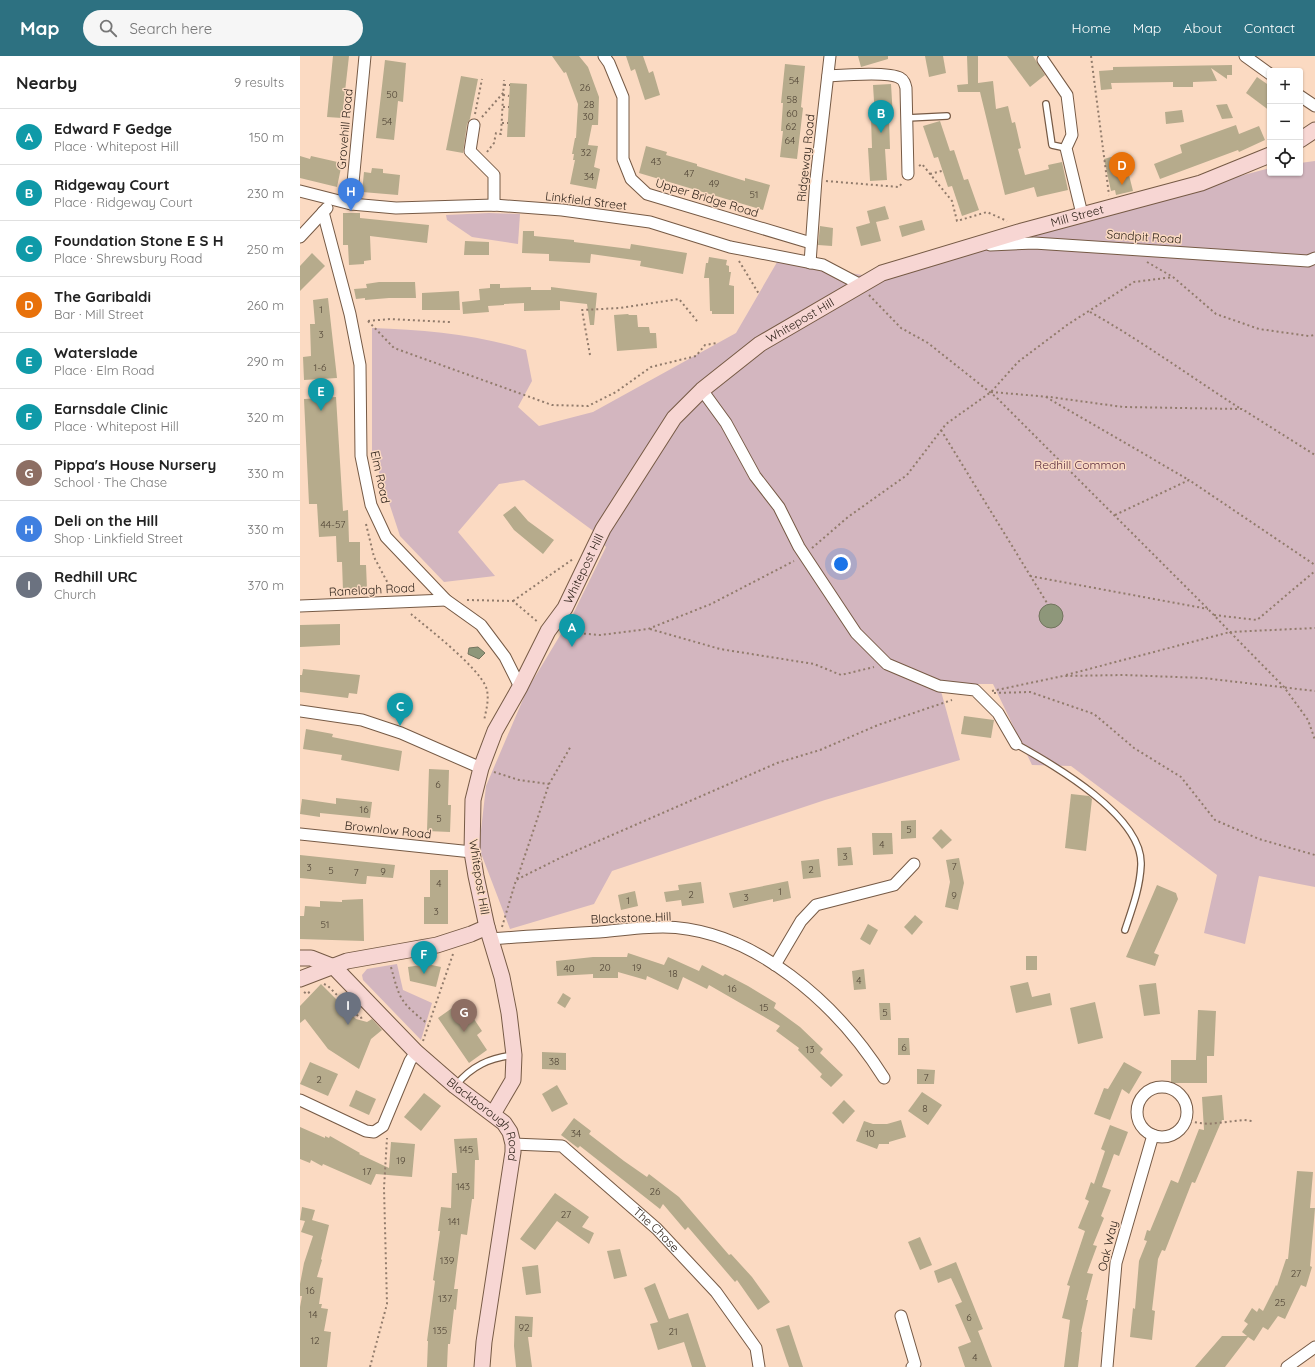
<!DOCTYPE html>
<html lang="en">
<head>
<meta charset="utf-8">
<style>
  :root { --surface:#fff; --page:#f6f6f6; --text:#222; --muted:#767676; --line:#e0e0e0; --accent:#2d7181 }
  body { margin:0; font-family:Quicksand,sans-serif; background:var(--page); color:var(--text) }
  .controls { position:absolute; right:12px; top:12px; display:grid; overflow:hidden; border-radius:4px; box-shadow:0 1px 3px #0004 }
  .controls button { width:36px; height:36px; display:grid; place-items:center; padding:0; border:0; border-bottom:1px solid var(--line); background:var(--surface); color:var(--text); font:20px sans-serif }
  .you { position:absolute; left:541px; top:508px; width:14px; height:14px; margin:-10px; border:3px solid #fff; border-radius:50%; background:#1a73e8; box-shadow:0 0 0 6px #1a73e833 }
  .badge { display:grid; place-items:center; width:26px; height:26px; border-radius:50%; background:var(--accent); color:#fff; font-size:13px; font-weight:700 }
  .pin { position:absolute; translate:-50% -33px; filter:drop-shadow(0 1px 2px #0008) }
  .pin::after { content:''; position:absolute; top:21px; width:14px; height:12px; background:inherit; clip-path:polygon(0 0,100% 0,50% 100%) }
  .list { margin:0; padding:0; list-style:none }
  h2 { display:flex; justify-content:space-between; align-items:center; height:52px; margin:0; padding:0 16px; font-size:17px }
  h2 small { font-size:13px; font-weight:400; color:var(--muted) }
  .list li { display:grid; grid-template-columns:26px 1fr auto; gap:12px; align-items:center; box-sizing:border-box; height:56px; padding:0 16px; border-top:1px solid var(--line) }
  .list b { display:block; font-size:15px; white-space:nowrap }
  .list p { margin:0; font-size:13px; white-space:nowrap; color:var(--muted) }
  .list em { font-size:13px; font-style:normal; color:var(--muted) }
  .icon { flex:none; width:22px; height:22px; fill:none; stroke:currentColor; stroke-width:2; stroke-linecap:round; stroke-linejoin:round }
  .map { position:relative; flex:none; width:1015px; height:1311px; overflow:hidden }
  header { display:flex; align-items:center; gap:24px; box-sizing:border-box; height:56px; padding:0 20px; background:var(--accent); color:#fff }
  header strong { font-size:19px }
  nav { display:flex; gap:22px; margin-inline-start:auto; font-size:14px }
  .search { width:280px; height:36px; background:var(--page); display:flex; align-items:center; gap:10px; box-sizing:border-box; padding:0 14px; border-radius:22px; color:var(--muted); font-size:15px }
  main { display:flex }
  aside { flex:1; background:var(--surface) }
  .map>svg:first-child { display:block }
  .green { fill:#d3b6bf }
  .water { fill:#8e977a; stroke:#72745e }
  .building { fill:#b6ab8c }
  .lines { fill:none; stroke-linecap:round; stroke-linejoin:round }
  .lane-casing { stroke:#765a45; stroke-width:8 }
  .street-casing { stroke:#765a45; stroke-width:13 }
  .secondary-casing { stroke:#765a45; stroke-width:17 }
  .path { stroke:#917b6b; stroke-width:2; stroke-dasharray:2 3; stroke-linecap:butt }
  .lane { stroke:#fff; stroke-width:5.5 }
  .street { stroke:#fff; stroke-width:11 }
  .secondary { stroke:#f7d6d3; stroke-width:15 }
  .labels { text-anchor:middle; stroke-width:3; stroke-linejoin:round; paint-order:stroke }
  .number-label { font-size:10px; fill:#524637 }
  .street-label { font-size:12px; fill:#30241b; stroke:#fbdac2 }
  .park-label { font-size:12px; fill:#5b2b3e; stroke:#fbdac2 }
</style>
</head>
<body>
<header>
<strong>Map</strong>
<div class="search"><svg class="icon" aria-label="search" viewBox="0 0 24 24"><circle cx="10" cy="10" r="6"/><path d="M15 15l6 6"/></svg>Search here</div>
<nav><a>Home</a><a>Map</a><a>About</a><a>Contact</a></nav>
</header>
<main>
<aside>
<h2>Nearby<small>9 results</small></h2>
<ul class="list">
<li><span class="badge" style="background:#0f9aa8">A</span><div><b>Edward F Gedge</b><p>Place · Whitepost Hill</p></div><em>150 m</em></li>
<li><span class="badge" style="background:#0f9aa8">B</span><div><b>Ridgeway Court</b><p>Place · Ridgeway Court</p></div><em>230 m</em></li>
<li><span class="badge" style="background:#0f9aa8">C</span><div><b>Foundation Stone E S H</b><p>Place · Shrewsbury Road</p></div><em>250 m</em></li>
<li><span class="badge" style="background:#e8710a">D</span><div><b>The Garibaldi</b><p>Bar · Mill Street</p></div><em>260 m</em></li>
<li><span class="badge" style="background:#0f9aa8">E</span><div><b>Waterslade</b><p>Place · Elm Road</p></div><em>290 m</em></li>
<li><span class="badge" style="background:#0f9aa8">F</span><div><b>Earnsdale Clinic</b><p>Place · Whitepost Hill</p></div><em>320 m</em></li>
<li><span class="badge" style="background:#8d6e63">G</span><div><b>Pippa's House Nursery</b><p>School · The Chase</p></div><em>330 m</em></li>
<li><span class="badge" style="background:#3f7fe0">H</span><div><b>Deli on the Hill</b><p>Shop · Linkfield Street</p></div><em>330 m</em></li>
<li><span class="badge" style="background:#6b7280">I</span><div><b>Redhill URC</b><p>Church</p></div><em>370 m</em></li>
</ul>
</aside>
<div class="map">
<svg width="1015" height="1311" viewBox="0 0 1015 1311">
  <rect width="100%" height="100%" fill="#fbdac2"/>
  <g class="green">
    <path d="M1015,105V831L959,820L945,888L904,877L917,819L771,710L732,709L693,628H639L660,704L525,744L312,815L294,848L210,873L179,792L186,730L227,634L273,558L306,491L292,474L224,424L199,428L158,476L195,520L144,526L100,480L72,395V272C125,274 175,278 226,294L232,325L218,351L239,370L293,356L436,277L480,201L519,212L581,222L778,163L970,112V117H1000V107Z"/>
    <path d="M189,157L220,158L218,188L172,181L147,164L146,159Z"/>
    <path d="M97,908L103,934L132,947L121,984L63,924L62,919L67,913Z"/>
  </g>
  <g class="water">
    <circle cx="751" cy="560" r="12"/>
    <path d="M178,591L185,597L179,603L168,598L169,592Z"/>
  </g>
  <g class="building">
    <path d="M33,0H49L42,62L27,61Z"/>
    <path d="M252,0H279L288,11L299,41L298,69H292L288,89L298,90L294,111L300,113L296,133L270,128L275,104H273L274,98H272L275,82H276L278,48L266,16L264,17Z"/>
    <path d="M326,0H343L349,17L353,15L360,39L345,44L335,13L331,15Z"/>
    <path d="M558,0H588V3L561,11Z"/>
    <path d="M625,0H643L646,17L629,21Z"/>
    <path d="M667,0H678V27L693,25L696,53L708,50L712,67L715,66L721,92L718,93L725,119L749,113L748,109L762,106L768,134L737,141L734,131L705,139L680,36H658L657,29L668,28Z"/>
    <path d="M707,0H733L745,19L730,31Z"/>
    <path d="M85,4L106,7L103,46L98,45L94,84L76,82Z"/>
    <path d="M485,8L505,10L501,51L503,52L497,103L480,101L483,75H481L483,47H481Z"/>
    <path d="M932,9V19H927V23L911,12L917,25L893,26V31H873V26L811,27L812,33L801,34L799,15L813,14V11Z"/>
    <path d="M161,20L178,23L170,63L167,68L163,97L146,94Z"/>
    <path d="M957,21L970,30V55L946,37Z"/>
    <path d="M210,27L227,28L225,81H207Z"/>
    <path d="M591,28L593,62H589L590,93H585L587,124L570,125L568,92H572L571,61H575L573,29Z"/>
    <path d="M927,48L933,62L922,63L916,49Z"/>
    <path d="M882,54L884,66L866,68L865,56Z"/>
    <path d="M640,65L650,95L654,94L664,124L668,123L679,154L662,160L652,130L648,131L638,101L634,102L623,70Z"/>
    <path d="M936,69L939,78L959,70L965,84L939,96L938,94L860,123L854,108L882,97L880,89Z"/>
    <path d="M346,90L367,96L366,99L397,108V110L445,125V122L470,129L463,154L339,117Z"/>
    <path d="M818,99L824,120L829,119L833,135L816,139L815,134L811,135L804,103Z"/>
    <path d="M0,100L10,103L11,100L42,107L37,131L0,122Z"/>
    <path d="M72,112L83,113V117L100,119L98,139L62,136L64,116L71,117Z"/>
    <path d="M585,150L589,163L576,166L581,185L561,190L556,171L570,167L567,155Z"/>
    <path d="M43,157H60V162L129,169L127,187L70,180L71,204L64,205V208L49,209L48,189H43Z"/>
    <path d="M622,164L625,174L602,181L599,170Z"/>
    <path d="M520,170L533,172L532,190L518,189Z"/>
    <path d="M223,175H234V180L274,184V186L330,193L331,188L387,197L383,218L340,210L341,205L291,198L290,207L249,205V198L222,197Z"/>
    <path d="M165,185L189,186V199H164Z"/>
    <path d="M12,197L25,210L0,235V210Z"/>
    <path d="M409,201L427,204L426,209L429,210V216H431L429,229L434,230V258H412V255H410L409,222H404L406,207H408Z"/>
    <path d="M79,226H115L116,242H89L65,244V242L56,243L54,233L67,232L66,228Z"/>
    <path d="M190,228H200V232L231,231V234H251V231L297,237L294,269H290L287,248L260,245V254L224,255V247L204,248V249L188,250L189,256L163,258L162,246L180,244L179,233L190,232Z"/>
    <path d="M159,235L160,254H122V237Z"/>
    <path d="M28,242L37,322L4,324L3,301L11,300L10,268H15L13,244Z"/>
    <path d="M328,258L329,259H337L338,271H349L350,277H356L357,292L317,295L314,259Z"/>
    <path d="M36,341L43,455L48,454L49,486H60V509H66L67,533L43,535L42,506H37L36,480L19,481L17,448H9L4,343Z"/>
    <path d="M215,450L228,465L254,484L243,498L214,474L203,459Z"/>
    <path d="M40,568V589L0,591V569Z"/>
    <path d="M3,613L60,619L57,638L49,637L48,642L0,636V619H2Z"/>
    <path d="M664,660L694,664L691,682L661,678Z"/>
    <path d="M6,673L33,678L32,681L102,695L99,715L41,704L42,699L3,693Z"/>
    <path d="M129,713L149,714L148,749H151L150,776L127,775Z"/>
    <path d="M771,738L789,740L792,743L786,795L765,792Z"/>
    <path d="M36,742L72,746L70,762L20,757V761L0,758L2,743L36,748Z"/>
    <path d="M616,764V782L601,783V765Z"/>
    <path d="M641,773L652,784L642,793L632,782Z"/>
    <path d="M572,777H592L593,798L573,799Z"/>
    <path d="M551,791L553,809L538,810L537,792Z"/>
    <path d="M0,799L95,809L93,822L67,820L66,828H62L0,822Z"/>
    <path d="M659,802L664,827L658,854L645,851L650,826L646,804Z"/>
    <path d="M519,803L521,821L503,823L501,805Z"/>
    <path d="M130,814H148V868H124V841H130Z"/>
    <path d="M488,825L491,842L473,846V843L433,852L429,837Z"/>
    <path d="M401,826L404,847L382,850L381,844L366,846L364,836L379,834L378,829Z"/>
    <path d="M857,829L876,837L878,843L854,897L859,899L855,910L826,901Z"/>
    <path d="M335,835L338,850L321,854L318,839Z"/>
    <path d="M63,843L64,885L0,883V860H4L5,850L20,851V845L42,846V844Z"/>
    <path d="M615,859L623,866L612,879L604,871Z"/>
    <path d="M568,868L578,874L570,889L560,883Z"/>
    <path d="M328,897L364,909L368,901L399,915L402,909L423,920L425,918L448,930L476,947L474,952L500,971L523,993L520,997L543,1019L531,1031L520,1021L522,1018L498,994L499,992L476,975L480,970L409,929L407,933L383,921L378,934L347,920L346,924L318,916V922H293V918L257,920L256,905L293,901H327Z"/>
    <rect x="726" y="900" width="11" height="14"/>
    <path d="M127,908L141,911L136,931L110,925L108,911Z"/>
    <path d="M564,913L566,933L554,934L552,915Z"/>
    <path d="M728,926L732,941L750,937L752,949L716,957L710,930Z"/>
    <path d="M856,927L860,958L844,960L839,929Z"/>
    <path d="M21,928L56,963L67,966L72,963L82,974L71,983L59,1013L28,993L5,963L0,967V950Z"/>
    <path d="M263,937L271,942L265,952L257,947Z"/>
    <path d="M162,945L182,975L177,979L187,994L169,1007L138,962Z"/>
    <path d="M795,946L803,982L778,988L770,952Z"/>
    <path d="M579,947H590L591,964H580Z"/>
    <path d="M898,954L916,955L914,1000H907V1027H871V1004H896Z"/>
    <path d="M598,982H609L610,999H598Z"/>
    <path d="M242,996L266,997V1014L242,1013Z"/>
    <path d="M10,1006L38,1018L28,1040L0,1028Z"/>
    <path d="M824,1006L842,1016L829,1038L822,1033L810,1064L794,1058L804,1032L808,1033Z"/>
    <path d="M617,1013L635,1014L634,1028H617Z"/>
    <path d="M257,1029L268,1048L252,1056L242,1038Z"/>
    <path d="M56,1034L76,1043L69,1059L49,1050Z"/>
    <path d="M622,1036L642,1049L628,1069L608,1055Z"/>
    <path d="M124,1037L141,1050L121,1075L104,1061Z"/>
    <path d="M922,1039L924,1064H922L895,1127L892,1126L865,1195L862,1194L858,1203L852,1254L855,1255L852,1284L830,1281L833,1252L835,1253L839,1205L847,1185L844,1184L847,1174L850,1175L871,1124L878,1127L899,1073L904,1074L902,1041Z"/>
    <path d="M544,1044L555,1055L543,1068L532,1057Z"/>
    <path d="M274,1062L291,1075L289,1078L324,1105L347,1121L349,1118L379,1141L429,1199L431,1198L452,1221L470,1246L458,1254L437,1224L435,1226L388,1171L385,1174L363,1148L360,1153L280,1090L278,1092L261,1079Z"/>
    <path d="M601,1064L606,1081L589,1086V1088H579L577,1093L556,1085L564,1065L573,1068H587Z"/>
    <path d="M810,1069L828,1076L819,1100L814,1098L802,1131L811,1134L801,1160L804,1162L793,1189L797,1190L787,1217L793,1218L786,1244H788L781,1276H782L778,1311H764L770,1264L762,1262L770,1230L767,1229L785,1175L778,1172L789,1145L785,1143L791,1126L794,1128L805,1095L801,1093Z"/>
    <path d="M0,1071L25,1082V1080L29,1082L30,1080L60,1097L59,1098L89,1112L91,1086L115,1088L112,1121L76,1118L71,1129L23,1108L22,1110L11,1104L10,1107L0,1103Z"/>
    <path d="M177,1082L179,1104H175L174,1143H172L167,1179L161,1178L154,1233H158L156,1254L154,1253L150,1288H148L147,1311H127L128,1285H127L135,1225L133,1224L140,1175H138L141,1151L151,1152L152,1117H157L154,1083Z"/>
    <path d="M997,1115L1013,1116L1010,1152H1015L1010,1210L1012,1211L1006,1231L1001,1229L985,1263L978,1260L968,1274L963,1271L954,1285L948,1281L925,1311H895L922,1280H947L942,1276L948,1268L944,1265L952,1252L957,1256L959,1252L963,1255L976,1229L977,1230L986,1203H988Z"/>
    <path d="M255,1137L289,1161L282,1171L294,1177L289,1188L257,1165L235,1194L220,1183Z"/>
    <path d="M2,1151L15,1154L12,1164L29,1169L21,1203L22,1204L17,1221L23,1222L19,1248H22L21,1252L28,1253L24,1275L31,1276L27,1311H0V1251L2,1240H0V1228L4,1207L13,1180L1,1176L5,1165L0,1164Z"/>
    <path d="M620,1181L632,1209L620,1214L608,1186Z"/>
    <path d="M320,1193L327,1220L314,1223L307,1195Z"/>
    <path d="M656,1206L683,1273L678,1275L692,1311H665L658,1291L671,1286L655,1249L662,1246L651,1222L638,1227L634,1215Z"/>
    <path d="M238,1209L241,1237L226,1239L222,1211Z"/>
    <path d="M355,1227L369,1263L388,1257L406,1311H392L384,1286L358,1294L350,1268L358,1266L344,1232Z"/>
    <path d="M215,1260L233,1261L232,1281H228L232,1311H216L214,1290Z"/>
    <path d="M489,1269L503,1311H489L476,1273Z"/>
  </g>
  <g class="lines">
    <g class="lane-casing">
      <g id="lane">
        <path d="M746,48L752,89L766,92"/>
        <path d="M607,62L647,60"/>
        <path d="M716,688C754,709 843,760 841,809C840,832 832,853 825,874"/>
        <path d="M156,1029C172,1010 189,1002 214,999"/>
      </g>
    </g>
    <g class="street-casing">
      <g id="street">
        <path d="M304,0L309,7L323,41V103L331,123L347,138L511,187"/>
        <path d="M945,0L970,18"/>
        <path d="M743,4L767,39L772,79L766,92L782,158"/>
        <path d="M528,20C542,19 589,15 600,22C604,24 605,28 606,32L608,118"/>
        <path d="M1000,40L1015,50"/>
        <path d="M174,69L170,95L194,119V149"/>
        <path d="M0,135L51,148L96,152L194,149L262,154L350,166L430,191L523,209L561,229"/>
        <path d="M51,148L65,0"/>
        <path d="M23,156L50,258L60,309L61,400L71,449L86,481L146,544L181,569L205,601L220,631"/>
        <path d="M0,181L27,152"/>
        <path d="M690,189L734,187L1008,205L1015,202"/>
        <path d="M510,207L516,123L530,0"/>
        <path d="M402,334L426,367L455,420L479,451L499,491L556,577L587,608L639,630L675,634L698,657L716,688"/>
        <path d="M0,550L146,544"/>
        <path d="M0,655L62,664L101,677L181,712"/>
        <path d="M0,778L172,796"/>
        <path d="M191,883C227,880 263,878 299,876C320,874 342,871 363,871C454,872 538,949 584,1022"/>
        <path d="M475,909L501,865L516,849L594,829L614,808"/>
        <circle cx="862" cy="1056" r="25"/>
        <path d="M0,1044L66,1075L74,1076L83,1070L110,1005L116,996"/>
        <path id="s1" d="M213,1088L262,1090L357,1173L416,1236L456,1292L459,1311"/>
        <path d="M601,1260L615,1308L612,1311"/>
        <path d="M807,1311L816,1207L853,1079"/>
        <path d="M987,1311L1015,1291"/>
      </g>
    </g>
    <g class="secondary-casing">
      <g id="secondary">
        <path d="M1000,84L1015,74"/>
        <path id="s2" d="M0,902H11L34,911L116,996L155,1030L204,1067L210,1076L213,1088V1096L184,1286L182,1311"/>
        <path d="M0,923L47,905L137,889L171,878L187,871"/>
        <path id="s3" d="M193,1058L213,1024L214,999L209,957L202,921L187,871L176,820L172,796L173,744L181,712L195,675L220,631L248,575L265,552L303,473L374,362L402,334L460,288L582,217L722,175L901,127L970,99"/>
      </g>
    </g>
    <g class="path">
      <path d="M791,0L809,139"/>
      <path d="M204,29H210"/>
      <path d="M203,39L209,40"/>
      <path d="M203,51H209"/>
      <path d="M175,58L182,23"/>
      <path d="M182,61L204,36"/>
      <path d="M202,67H208"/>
      <path d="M187,96L194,87L196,77L201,78L204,24"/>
      <path d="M619,110L622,108L652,145L657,165L687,156L707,165"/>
      <path d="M630,118L642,115"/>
      <path d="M526,125L599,131L602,127"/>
      <path d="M439,205L459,238"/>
      <path d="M847,206L873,221L916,258L959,273L1009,280L1015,279"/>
      <path d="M569,239L601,272L628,287L696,341L909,554L930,576L1015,572"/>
      <path d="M790,256C842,285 891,321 941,353"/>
      <path d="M68,265L94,292L252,349L288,350L316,336L351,311L396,300L405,289L417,287"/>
      <path d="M68,265L90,263L150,266"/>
      <path d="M290,299L282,254L320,252L379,243L397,265"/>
      <path d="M691,336L750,341L823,351L942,353L1015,399"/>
      <path d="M746,341L889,424"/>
      <path d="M641,374L747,547"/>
      <path d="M815,459L889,424L1015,509"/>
      <path d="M66,468L74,501L92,535"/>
      <path d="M512,492L548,461L607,419L646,368L691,336L718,306L767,269L834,226L873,221"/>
      <path d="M730,520L908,553"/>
      <path d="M167,544L213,545L239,567"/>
      <path d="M213,545L273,503"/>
      <path d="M111,558C130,574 177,610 186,631C190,642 186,654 184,665"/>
      <path d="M914,559L957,564L1015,515"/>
      <path d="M350,573L420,593L514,608L541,619L574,611"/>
      <path d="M264,576L300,579L348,573L411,548L494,505"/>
      <path d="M766,619L930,576L984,631L1008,664L1015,684"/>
      <path d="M692,635L763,620L824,619L903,622L1015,635"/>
      <path d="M694,637L730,636L794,658L834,692L881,721L915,764L959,783L1015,799"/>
      <path d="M194,716L219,724L249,728"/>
      <path d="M217,823L249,728L271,690"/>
      <path d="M202,871L216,824L264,800L477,707L520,694L578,669L652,644"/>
      <path d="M91,911C100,944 100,946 128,968"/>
      <path d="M24,928L28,930L60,962L64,961"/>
      <path d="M4,936L7,938L12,934"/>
      <path d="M123,985L153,898"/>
      <path d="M885,1065L908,1068L944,1064L952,1065"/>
      <path d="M70,1311L87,1248L84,1132L87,1082"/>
    </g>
    <use href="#lane" class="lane"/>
    <use href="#street" class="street"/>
    <use href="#secondary" class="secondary"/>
  </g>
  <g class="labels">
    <g class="number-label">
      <text x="494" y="28">54</text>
      <text x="285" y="35">26</text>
      <text x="92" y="42">50</text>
      <text x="492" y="47">58</text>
      <text x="289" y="52">28</text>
      <text x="492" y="61">60</text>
      <text x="288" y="64">30</text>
      <text x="87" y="69">54</text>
      <text x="491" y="74">62</text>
      <text x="490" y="88">64</text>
      <text x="286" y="100">32</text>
      <text x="356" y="109">43</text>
      <text x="389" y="121">47</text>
      <text x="289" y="124">34</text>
      <text x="414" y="131">49</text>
      <text x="454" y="142">51</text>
      <text x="21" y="257">1</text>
      <text x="21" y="282">3</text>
      <text x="20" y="315">1-6</text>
      <text x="33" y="472">44-57</text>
      <text x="138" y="732">6</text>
      <text x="64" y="757">16</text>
      <text x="139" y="766">5</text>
      <text x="609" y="777">5</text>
      <text x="582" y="792">4</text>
      <text x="545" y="804">3</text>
      <text x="654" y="814">7</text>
      <text x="9" y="815">3</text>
      <text x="511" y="817">2</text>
      <text x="31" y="818">5</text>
      <text x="83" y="819">9</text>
      <text x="56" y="820">7</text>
      <text x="139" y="831">4</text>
      <text x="480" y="839">1</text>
      <text x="391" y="842">2</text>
      <text x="654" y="843">9</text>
      <text x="446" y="845">3</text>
      <text x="328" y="848">1</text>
      <text x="136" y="859">3</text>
      <text x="25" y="872">51</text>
      <text x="305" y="915">20</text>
      <text x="337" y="915">19</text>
      <text x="269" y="916">40</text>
      <text x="373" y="921">18</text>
      <text x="559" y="928">4</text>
      <text x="432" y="936">16</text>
      <text x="464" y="955">15</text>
      <text x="585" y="960">5</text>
      <text x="604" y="995">6</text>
      <text x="510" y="997">13</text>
      <text x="254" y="1009">38</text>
      <text x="626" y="1025">7</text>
      <text x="19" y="1027">2</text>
      <text x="625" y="1056">8</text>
      <text x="276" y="1081">34</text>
      <text x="570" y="1081">10</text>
      <text x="166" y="1097">145</text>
      <text x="101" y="1108">19</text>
      <text x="67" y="1119">17</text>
      <text x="163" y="1134">143</text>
      <text x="355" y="1139">26</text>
      <text x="266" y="1162">27</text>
      <text x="154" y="1169">141</text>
      <text x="147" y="1208">139</text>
      <text x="996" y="1221">27</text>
      <text x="10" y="1238">16</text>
      <text x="145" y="1246">137</text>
      <text x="980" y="1250">25</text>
      <text x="13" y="1262">14</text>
      <text x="669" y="1265">6</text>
      <text x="224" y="1275">92</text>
      <text x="140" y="1278">135</text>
      <text x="373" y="1279">21</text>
      <text x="15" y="1288">12</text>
      <text x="675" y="1305">4</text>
    </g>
    <g class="street-label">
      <text transform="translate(45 73) rotate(-85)" y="4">Grovehill Road</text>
      <text transform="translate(506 102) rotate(-84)" y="4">Ridgeway Road</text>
      <text transform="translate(407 142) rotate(17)" y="4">Upper Bridge Road</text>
      <text transform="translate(286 145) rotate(7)" y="4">Linkfield Street</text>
      <text dy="4" stroke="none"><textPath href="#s3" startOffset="1216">Mill Street</textPath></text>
      <text transform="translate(844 181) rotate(4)" y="4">Sandpit Road</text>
      <text dy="4" stroke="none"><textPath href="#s3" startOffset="918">Whitepost Hill</textPath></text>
      <text transform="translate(80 421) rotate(78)" y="4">Elm Road</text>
      <text dy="4" stroke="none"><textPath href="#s3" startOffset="582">Whitepost Hill</textPath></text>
      <text transform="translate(72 534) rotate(-3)" y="4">Ranelagh Road</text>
      <text transform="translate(88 774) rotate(6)" y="4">Brownlow Road</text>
      <text transform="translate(179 821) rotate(81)" y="4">Whitepost Hill</text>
      <text transform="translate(331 862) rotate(-2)" y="4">Blackstone Hill</text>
      <text dy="4" stroke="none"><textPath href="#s2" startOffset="252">Blackborough Road</textPath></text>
      <text dy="4" stroke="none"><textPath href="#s1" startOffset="175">The Chase</textPath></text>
      <text transform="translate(808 1190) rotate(-77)" y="4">Oak Way</text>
    </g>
    <g class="park-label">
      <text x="780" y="413">Redhill Common</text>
    </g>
  </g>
</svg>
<div class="controls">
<button>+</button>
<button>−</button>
<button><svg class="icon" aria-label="locate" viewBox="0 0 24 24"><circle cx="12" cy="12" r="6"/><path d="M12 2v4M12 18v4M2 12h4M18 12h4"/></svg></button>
</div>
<div class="you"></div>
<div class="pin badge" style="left:272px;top:591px;background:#0f9aa8">A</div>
<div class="pin badge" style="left:581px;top:77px;background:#0f9aa8">B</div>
<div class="pin badge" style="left:100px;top:670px;background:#0f9aa8">C</div>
<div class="pin badge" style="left:822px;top:129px;background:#e8710a">D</div>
<div class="pin badge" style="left:21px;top:355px;background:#0f9aa8">E</div>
<div class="pin badge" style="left:124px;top:918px;background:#0f9aa8">F</div>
<div class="pin badge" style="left:164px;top:976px;background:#8d6e63">G</div>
<div class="pin badge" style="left:51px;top:155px;background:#3f7fe0">H</div>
<div class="pin badge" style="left:48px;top:969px;background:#6b7280">I</div>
</div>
</main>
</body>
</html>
